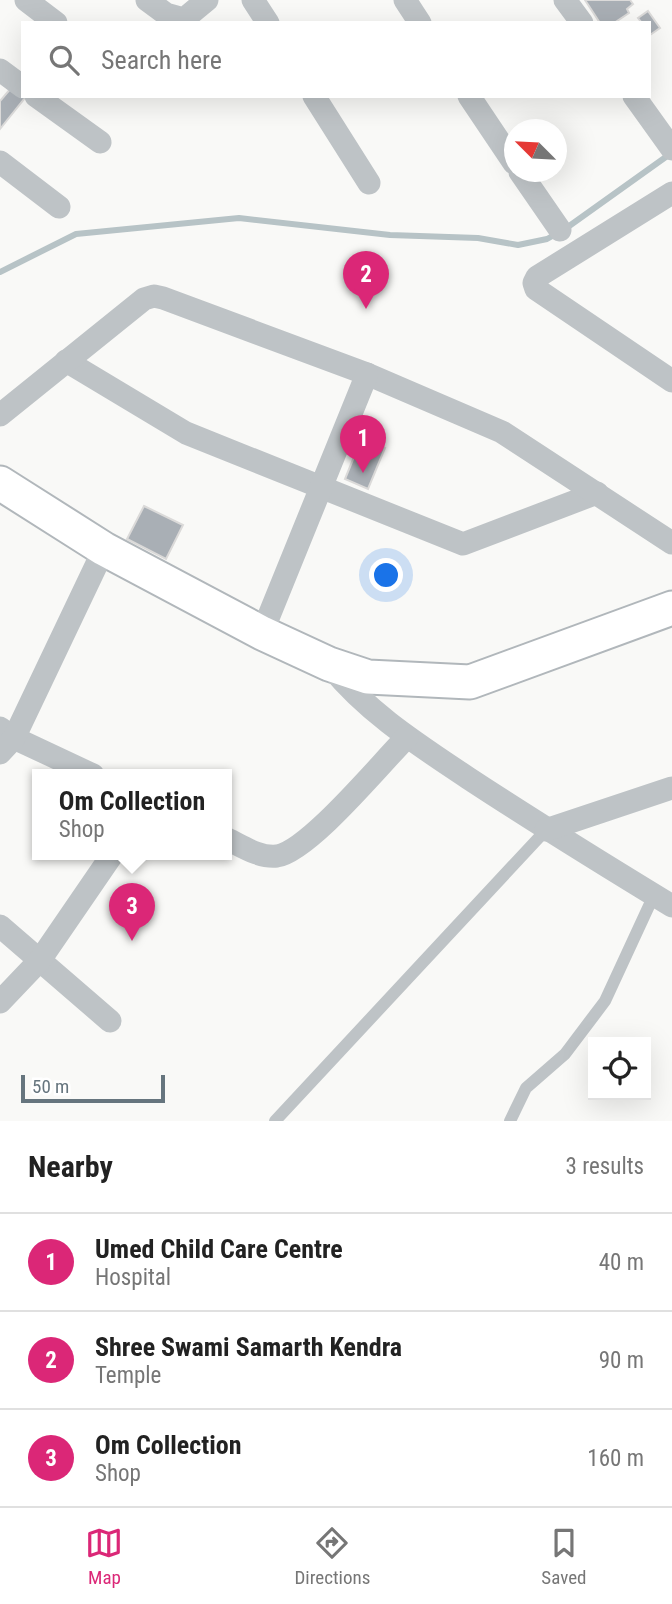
<!DOCTYPE html>
<html lang="en">
<head>
<meta charset="utf-8">
<style>
  :root { --surface:#fff; --page:#f6f6f6; --text:#222; --muted:#767676; --line:#e0e0e0; --accent:#db2777 }
  body { margin:0; font-family:"Roboto Condensed",sans-serif; background:var(--page); color:var(--text) }
  .controls { position:absolute; right:21px; bottom:21px; display:grid; overflow:hidden; border-radius:0px; box-shadow:0 7px 28px #0002 }
  .controls button { width:63px; height:63px; display:grid; place-items:center; padding:0; border:0; border-bottom:2px solid var(--line); background:var(--surface); color:var(--text); font:35px sans-serif }
  .compass { position:absolute; left:504px; top:119px; width:63px; height:63px; border-radius:50%; background:var(--surface); box-shadow:0 7px 28px #0002; rotate:294deg }
  .scale { position:absolute; left:21px; bottom:18px; width:144px; box-sizing:border-box; padding-left:7px; border:4px solid #66757e; border-top:0; font-size:19px; line-height:24px; white-space:nowrap; color:#66757e; -webkit-text-stroke:5px #fff; paint-order:stroke }
  .you { position:absolute; left:387px; top:576px; width:24px; height:24px; margin:-18px; border:5px solid #fff; border-radius:50%; background:#1a73e8; box-shadow:0 0 0 10px #1a73e833 }
  .badge { display:grid; place-items:center; width:46px; height:46px; border-radius:50%; background:var(--accent); color:#fff; font-size:23px; font-weight:700 }
  .pin { position:absolute; translate:-50% -58px; filter:drop-shadow(0 2px 4px #0008) }
  .pin::after { content:''; position:absolute; top:37px; width:24px; height:21px; background:inherit; clip-path:polygon(0 0,100% 0,50% 100%) }
  .popup { position:absolute; left:32px; top:769px; width:200px; height:91px; box-sizing:border-box; display:grid; place-content:center; border-radius:0px; background:var(--surface); filter:drop-shadow(0 2px 5px #0005); font-size:23px; white-space:nowrap; color:var(--muted) }
  .popup b { font-size:26px; color:var(--text) }
  .popup::after { content:''; position:absolute; left:50%; top:100%; margin-left:-14px; border:14px solid transparent; border-top-color:var(--surface) }
  .list { margin:0; padding:0; list-style:none }
  h2 { display:flex; justify-content:space-between; align-items:center; height:91px; margin:0; padding:0 28px; font-size:30px }
  h2 small { font-size:23px; font-weight:400; color:var(--muted) }
  .list li { display:grid; grid-template-columns:46px 1fr auto; gap:21px; align-items:center; box-sizing:border-box; height:98px; padding:0 28px; border-top:2px solid var(--line) }
  .list b { display:block; font-size:26px; white-space:nowrap }
  .list p { margin:0; font-size:23px; white-space:nowrap; color:var(--muted) }
  .list em { font-size:23px; font-style:normal; color:var(--muted) }
  .icon { flex:none; width:38px; height:38px; fill:none; stroke:currentColor; stroke-width:2; stroke-linecap:round; stroke-linejoin:round }
  .map { position:relative; flex:none; width:672px; height:1121px; overflow:hidden }
  .search { position:absolute; background:var(--surface); box-shadow:0 7px 28px #0002; left:21px; right:21px; top:21px; height:77px; display:flex; align-items:center; gap:18px; box-sizing:border-box; padding:0 24px; border-radius:0px; color:var(--muted); font-size:26px }
  .sheet { height:385px; background:var(--surface) }
  nav { display:flex; justify-content:space-around; align-items:center; box-sizing:border-box; height:98px; border-top:2px solid var(--line); background:var(--surface); font-size:19px; color:var(--muted) }
  nav a { display:grid; justify-items:center; gap:4px }
  nav .on { color:var(--accent) }
  .map>svg:first-child { display:block }
  .lines { fill:none; stroke-linecap:round; stroke-linejoin:round }
  .stream { stroke:#b7c3c6; stroke-width:6 }
  .building { fill:#a9afb5; stroke:#dbdad9; stroke-width:2 }
  .secondary-casing { stroke:#b1b7bb; stroke-width:37 }
  .lane { stroke:#bec3c6; stroke-width:12 }
  .street { stroke:#bec3c6; stroke-width:23 }
  .secondary { stroke:#fff; stroke-width:33 }
</style>
</head>
<body>
<div class="map">
<svg width="672" height="1121" viewBox="0 0 672 1121">
  <rect width="100%" height="100%" fill="#f9f9f7"/>
  <g class="lines">
    <g class="stream">
      <path d="M565,229L670,154"/>
      <path d="M0,272L76,234L239,218L390,235L478,238L518,245L547,239L556,234"/>
    </g>
  </g>
  <g class="building">
    <path d="M585,0H630L633,4L627,9L629,13L614,23H600Z"/>
    <path d="M648,11L660,28L650,35L649,23H642L638,18Z"/>
    <path d="M12,87L25,98L0,129V101Z"/>
    <path d="M372,442L385,448L368,489L345,479L358,447L368,452Z"/>
    <path d="M144,506L183,525L166,559L127,539Z"/>
  </g>
  <g class="lines">
    <g class="secondary-casing">
      <path id="secondary" d="M0,483L104,549L262,633L329,664L368,677L470,682L672,608"/>
    </g>
    <g class="lane">
      <path d="M275,1121L546,830"/>
      <path d="M510,1121L526,1088L565,1054L605,1001L654,895"/>
    </g>
    <g class="street">
      <path d="M26,0L56,23"/>
      <path d="M147,0L166,14L184,19L207,0"/>
      <path d="M253,0L268,23"/>
      <path d="M405,0L420,23"/>
      <path d="M565,0L582,23"/>
      <path d="M0,70L23,87"/>
      <path d="M36,96L100,142"/>
      <path d="M314,96L369,183"/>
      <path d="M469,96L514,163"/>
      <path d="M634,96L672,149"/>
      <path d="M0,162L59,207"/>
      <path d="M520,172L560,230"/>
      <path d="M672,193L537,277L534,283L536,289L672,381"/>
      <path d="M66,361L186,433L463,544L597,493"/>
      <path d="M0,415L144,299L154,296L163,298L367,374L502,432L672,543"/>
      <path d="M262,633L367,374"/>
      <path d="M331,667C368,713 419,745 468,778C535,822 603,864 672,906"/>
      <path d="M0,728L14,738L93,775"/>
      <path d="M0,753L14,738L104,549"/>
      <path d="M546,830L672,788"/>
      <path d="M227,839C242,846 259,858 277,856C309,851 381,763 407,737"/>
      <path d="M0,926L110,1021"/>
      <path d="M0,1002L40,960L112,855"/>
    </g>
    <use href="#secondary" class="secondary"/>
  </g>
</svg>
<div class="controls">
<button><svg class="icon" aria-label="locate" viewBox="0 0 24 24"><circle cx="12" cy="12" r="6"/><path d="M12 2v4M12 18v4M2 12h4M18 12h4"/></svg></button>
</div>
<svg class="compass" viewBox="-18 -18 36 36"><path d="M0-13l5 13h-10z" fill="#e53935"/><path d="M0 13l5-13h-10z" fill="#767676"/></svg>
<div class="scale">50 m</div>
<div class="you"></div>
<div class="pin badge" style="left:363px;top:473px">1</div>
<div class="pin badge" style="left:366px;top:309px">2</div>
<div class="pin badge" style="left:132px;top:941px">3</div>
<div class="popup"><b>Om Collection</b>Shop</div>
<div class="search"><svg class="icon" aria-label="search" viewBox="0 0 24 24"><circle cx="10" cy="10" r="6"/><path d="M15 15l6 6"/></svg>Search here</div>
</div>
<section class="sheet">
<h2>Nearby<small>3 results</small></h2>
<ul class="list">
<li><span class="badge">1</span><div><b>Umed Child Care Centre</b><p>Hospital</p></div><em>40 m</em></li>
<li><span class="badge">2</span><div><b>Shree Swami Samarth Kendra</b><p>Temple</p></div><em>90 m</em></li>
<li><span class="badge">3</span><div><b>Om Collection</b><p>Shop</p></div><em>160 m</em></li>
</ul>
</section>
<nav>
<a class="on"><svg class="icon" aria-label="map" viewBox="0 0 24 24"><path d="M3 6l6-2 6 2 6-2v14l-6 2-6-2-6 2zM9 4v14M15 6v14"/></svg>Map</a>
<a><svg class="icon" aria-label="directions" viewBox="0 0 24 24"><path d="M12 3l9 9-9 9-9-9zM9 14v-3h6M13 9l2 2-2 2"/></svg>Directions</a>
<a><svg class="icon" aria-label="saved" viewBox="0 0 24 24"><path d="M7 4h10v16l-5-4-5 4z"/></svg>Saved</a>
</nav>
</body>
</html>
